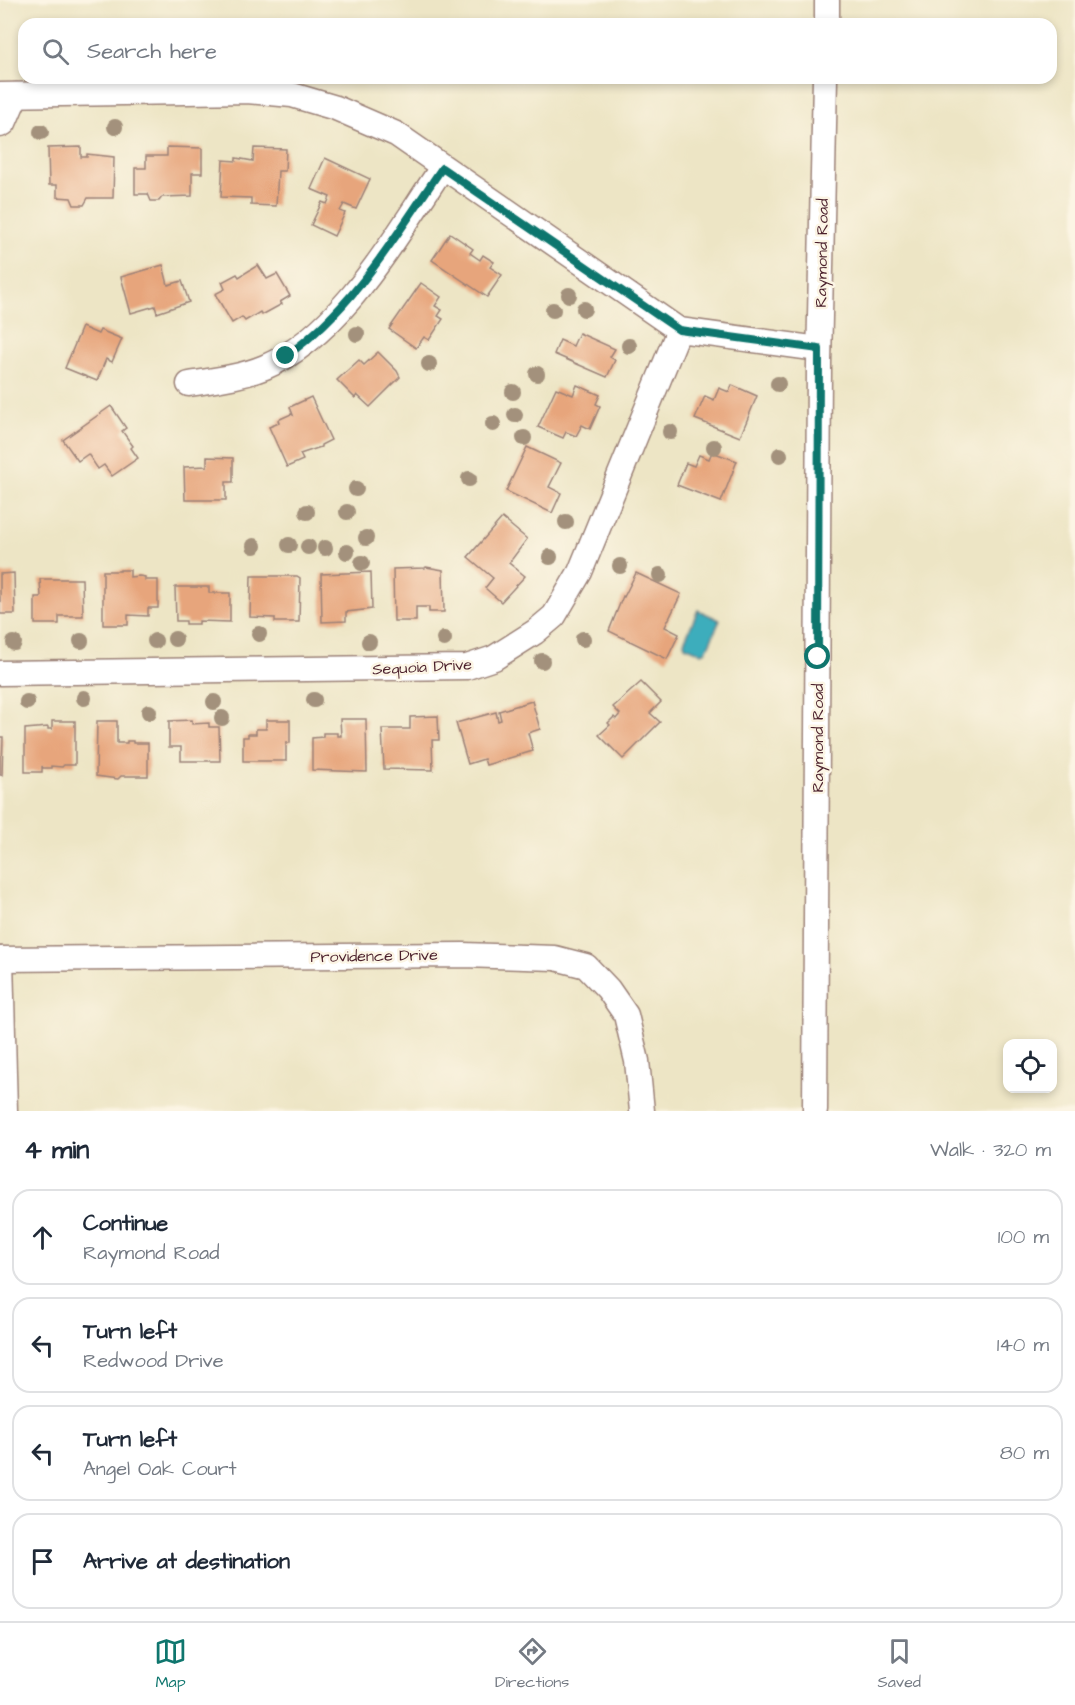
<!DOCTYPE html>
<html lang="en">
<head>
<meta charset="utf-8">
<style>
  :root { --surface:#fff; --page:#f2f2f3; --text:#1f2937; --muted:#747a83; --line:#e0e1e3; --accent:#0f766e }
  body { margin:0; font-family:"Architects Daughter",sans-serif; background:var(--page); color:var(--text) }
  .controls { position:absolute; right:18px; bottom:18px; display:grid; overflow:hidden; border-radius:12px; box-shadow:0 3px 9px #0003 }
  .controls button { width:54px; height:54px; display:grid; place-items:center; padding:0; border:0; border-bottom:2px solid var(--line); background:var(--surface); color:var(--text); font:30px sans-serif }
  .stop { position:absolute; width:18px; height:18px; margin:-14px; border:4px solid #0f766e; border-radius:50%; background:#fff }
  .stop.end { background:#0f766e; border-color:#fff; box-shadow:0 2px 6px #0008 }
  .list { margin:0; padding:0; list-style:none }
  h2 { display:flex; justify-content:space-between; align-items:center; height:78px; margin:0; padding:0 24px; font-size:26px }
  h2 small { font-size:20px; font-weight:400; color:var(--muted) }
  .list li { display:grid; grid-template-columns:39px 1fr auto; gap:18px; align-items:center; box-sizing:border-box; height:96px; margin:0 12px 12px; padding:0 12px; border:2px solid var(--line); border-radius:18px }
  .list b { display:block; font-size:22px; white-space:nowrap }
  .list p { margin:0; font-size:20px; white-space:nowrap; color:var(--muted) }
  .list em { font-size:20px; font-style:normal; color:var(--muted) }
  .icon { flex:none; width:33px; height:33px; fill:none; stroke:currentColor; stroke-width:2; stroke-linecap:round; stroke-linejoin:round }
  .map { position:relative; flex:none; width:1075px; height:1111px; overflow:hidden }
  .search { position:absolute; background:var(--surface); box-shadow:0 3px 9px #0003; left:18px; right:18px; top:18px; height:66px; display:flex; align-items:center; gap:15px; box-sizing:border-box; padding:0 21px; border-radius:18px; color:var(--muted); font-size:22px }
  .sheet { height:510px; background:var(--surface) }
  nav { display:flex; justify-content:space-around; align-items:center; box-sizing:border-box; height:84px; border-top:2px solid var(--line); background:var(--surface); font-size:16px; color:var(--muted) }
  nav a { display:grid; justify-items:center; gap:3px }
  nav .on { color:var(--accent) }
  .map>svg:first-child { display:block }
  .water { fill:#3eadbc; stroke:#446674; stroke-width:1.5 }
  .building { fill:#e7a57b }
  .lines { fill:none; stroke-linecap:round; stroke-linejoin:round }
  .street-casing { stroke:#9c8278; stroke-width:27 }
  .street { stroke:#fff; stroke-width:24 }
  .tree { fill:#a3917b }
  .route { stroke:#0f766e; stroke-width:8 }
  .labels { text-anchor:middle; stroke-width:5; stroke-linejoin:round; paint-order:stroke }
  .street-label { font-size:16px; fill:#4a1f2b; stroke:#fcf5e5 }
</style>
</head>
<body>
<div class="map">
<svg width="1075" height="1111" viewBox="0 0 1075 1111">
  <rect width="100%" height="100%" fill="#fcf5e5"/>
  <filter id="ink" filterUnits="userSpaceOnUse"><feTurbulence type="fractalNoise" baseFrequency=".0167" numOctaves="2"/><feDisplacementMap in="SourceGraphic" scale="12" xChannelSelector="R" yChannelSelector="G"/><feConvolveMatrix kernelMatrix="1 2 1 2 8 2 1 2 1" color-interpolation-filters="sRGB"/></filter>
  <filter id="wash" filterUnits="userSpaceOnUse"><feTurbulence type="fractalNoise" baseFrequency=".008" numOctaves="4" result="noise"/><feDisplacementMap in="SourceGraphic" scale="24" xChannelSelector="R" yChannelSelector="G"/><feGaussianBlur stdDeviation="1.35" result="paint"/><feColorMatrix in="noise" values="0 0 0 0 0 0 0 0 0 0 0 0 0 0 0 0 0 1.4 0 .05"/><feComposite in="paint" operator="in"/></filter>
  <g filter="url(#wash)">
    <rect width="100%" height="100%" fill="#ede5c5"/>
    <path class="water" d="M698,610L720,620L706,651L702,653L685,646L684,642Z"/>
    <g id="blocks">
      <g class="building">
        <path d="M81,147V157H87V154L114,157L113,198H88L84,205H74L71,198L57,197V185H49L48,148Z"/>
        <path d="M167,147L202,148V173H192V196L162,197L159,201H151L148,194H135V168H146V156H167Z"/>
        <path d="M254,148L286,149L285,171H278L276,206L251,205V198L221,197L223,160L236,161V158L253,161Z"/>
        <path d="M325,158L370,179L356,209L344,204L340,211L345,213L334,236L311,225L322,202L327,204L330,197L311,189Z"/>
        <path d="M450,233L473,249L470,253L480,260L483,255L494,262L490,267L502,275L487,297L432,260Z"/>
        <path d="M163,265L168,285L182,281L189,302L157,313L155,306L131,313L121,277Z"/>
        <path d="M258,265L267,279L277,274L290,296L280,302L282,304L262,315L260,312L245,321L242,317L232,323L215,294L225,289L222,282L237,274L239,277Z"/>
        <path d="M421,283L441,297L435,306L442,310L438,316L443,319L429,340L424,337L416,348L389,329Z"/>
        <path d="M82,327L98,334L100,330L122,339L112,362L106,359L97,381L65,368Z"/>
        <path d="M579,333L615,349L610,357L615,360L607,377L554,354L560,340L573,346Z"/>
        <path d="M378,352L397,371L400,377L370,407L357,395L355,398L337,380L359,360L364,365Z"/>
        <path d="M577,385L600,395L596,404L600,406L590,429L582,425L576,436L566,432L563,438L538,427L556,388L573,395Z"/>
        <path d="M732,385L757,396L740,437L695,419L705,396L714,400L719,388L729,392Z"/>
        <path d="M311,397L331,440L321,445V447L300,454L303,460L287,467L269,427L279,423L278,420L291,414L293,415L290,407Z"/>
        <path d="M111,406L126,428L122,431L133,446L131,448L138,458L112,476L104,465L98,469L88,454L78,461L63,440Z"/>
        <path d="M527,447L561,463L549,487L561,493L552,513L506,491Z"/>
        <path d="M712,452L737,461L721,502L677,485L686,463L694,466L699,455L709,459Z"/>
        <path d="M207,457L233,458V482H226V500H185L184,467L207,466Z"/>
        <path d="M502,518L527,539L509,563L525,576L501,602L485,588L493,578L468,557Z"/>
        <path d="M426,567L443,570L444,612H429V607H416V621H394L393,569L425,568Z"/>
        <path d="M120,570H130V577L139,576L145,577V580H158V608H148V616L128,615V625H103V571H120Z"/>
        <path d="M371,572L372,609L346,612V621L322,622L321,574Z"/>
        <path d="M14,573L15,614H0V574Z"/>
        <path d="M636,573L681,594L665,627L679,634L667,659L609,631L623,596L624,597Z"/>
        <path d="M251,576H297L300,578L299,622H275V618L250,617Z"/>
        <path d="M40,579H82L83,616H59V624H35V597H41Z"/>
        <path d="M175,587H209V593H230V622L199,621V624H186V621H176Z"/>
        <path d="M641,682L661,702L650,713L660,722L623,759L599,735L610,725L608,723L614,717L616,719L620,714L613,707Z"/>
        <path d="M532,701L540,729L528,733L533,751L486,765L484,759L468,764L456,723L496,712L498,721L501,720L499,711Z"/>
        <path d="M438,716L439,740H432L433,770L384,769L382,729H410V717Z"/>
        <path d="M340,719H366L367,772L312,770V738L323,737V733H337V736H341Z"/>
        <path d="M192,720V724L209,723V727H219L220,761H181V747H169V721Z"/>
        <path d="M266,720H290V743H286V761H243V737H248V734H256V729H266Z"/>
        <path d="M52,721H75V765H64L62,767L51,766V768H43L42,766V772H25V729L48,727V729H52Z"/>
        <path d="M97,721H117V743H127V741H133V743H148V776H121L118,779L96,776Z"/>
        <path d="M0,737H3L2,775H0Z"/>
      </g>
    </g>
  </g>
  <g filter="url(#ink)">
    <use href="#blocks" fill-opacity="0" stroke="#9c8278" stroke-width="1.5"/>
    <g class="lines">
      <g class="street-casing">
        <g id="street">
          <path d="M827,24V0"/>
          <path d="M0,95L247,91L292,95L336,108L396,134L679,330L819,349"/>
          <path d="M0,125L4,123L16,95"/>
          <path d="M189,384C215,380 241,377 265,367C342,334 396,235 442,168"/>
          <path d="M0,673L467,667L494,658L535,632L554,616L580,572L679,330"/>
          <path d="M0,959L463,955L555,958L586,966L608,989L626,1015L637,1061L642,1111"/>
          <path d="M1,959L5,1111"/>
          <path d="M815,1111L819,364L825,78"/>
        </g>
      </g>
      <use href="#street" class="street"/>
    </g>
    <g class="tree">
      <circle cx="115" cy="127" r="8"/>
      <circle cx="41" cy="132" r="8"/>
      <circle cx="569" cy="295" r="8"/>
      <circle cx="584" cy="309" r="8"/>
      <circle cx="553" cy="310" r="8"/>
      <circle cx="357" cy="334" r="8"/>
      <circle cx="629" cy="346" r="8"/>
      <circle cx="429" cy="364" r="8"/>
      <circle cx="537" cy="374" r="8"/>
      <circle cx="778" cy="384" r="8"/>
      <circle cx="513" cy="392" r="8"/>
      <circle cx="515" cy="415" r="8"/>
      <circle cx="493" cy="424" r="8"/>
      <circle cx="670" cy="432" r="8"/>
      <circle cx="524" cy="438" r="8"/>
      <circle cx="714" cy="447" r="8"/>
      <circle cx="780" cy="455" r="8"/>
      <circle cx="469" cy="479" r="8"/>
      <circle cx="356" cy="489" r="8"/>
      <circle cx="307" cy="512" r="8"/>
      <circle cx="347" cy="512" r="8"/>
      <circle cx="566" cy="522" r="8"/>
      <circle cx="366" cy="538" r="8"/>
      <circle cx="289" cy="545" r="8"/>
      <circle cx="254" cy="546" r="8"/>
      <circle cx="308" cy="547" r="8"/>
      <circle cx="325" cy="548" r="8"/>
      <circle cx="347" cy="552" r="8"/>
      <circle cx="550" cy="557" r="8"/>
      <circle cx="362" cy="563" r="8"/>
      <circle cx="620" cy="566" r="8"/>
      <circle cx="660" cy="575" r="8"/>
      <circle cx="259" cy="634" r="8"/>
      <circle cx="175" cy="639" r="8"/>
      <circle cx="444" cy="639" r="8"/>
      <circle cx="583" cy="639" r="8"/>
      <circle cx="81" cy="641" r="8"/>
      <circle cx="155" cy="641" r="8"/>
      <circle cx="369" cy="642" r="8"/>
      <circle cx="14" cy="643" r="8"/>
      <circle cx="542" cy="661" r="8"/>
      <circle cx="84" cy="698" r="8"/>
      <circle cx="314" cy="700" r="8"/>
      <circle cx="27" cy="702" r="8"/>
      <circle cx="214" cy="702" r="8"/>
      <circle cx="149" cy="712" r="8"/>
      <circle cx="222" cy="718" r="8"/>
    </g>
  </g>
  <g class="lines" filter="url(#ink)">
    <path class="route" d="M286,356C354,308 396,235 442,168L679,330L819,349L818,657"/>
  </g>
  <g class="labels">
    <g class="street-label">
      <text transform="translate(821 253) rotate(-89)" y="6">Raymond Road</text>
      <text transform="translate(422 666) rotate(-3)" y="6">Sequoia Drive</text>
      <text transform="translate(817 738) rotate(-90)" y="6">Raymond Road</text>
      <text transform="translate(374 955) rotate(-1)" y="6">Providence Drive</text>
    </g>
  </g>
</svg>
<div class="controls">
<button><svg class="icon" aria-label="locate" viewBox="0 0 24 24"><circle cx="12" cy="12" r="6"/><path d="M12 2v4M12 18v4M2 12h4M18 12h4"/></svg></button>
</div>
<div class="stop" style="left:818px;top:657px"></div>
<div class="stop end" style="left:286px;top:356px"></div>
<div class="search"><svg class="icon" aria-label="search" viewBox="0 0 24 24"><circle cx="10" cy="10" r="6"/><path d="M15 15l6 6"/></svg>Search here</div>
</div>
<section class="sheet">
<h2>4 min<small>Walk · 320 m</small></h2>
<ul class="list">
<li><svg class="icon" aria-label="ahead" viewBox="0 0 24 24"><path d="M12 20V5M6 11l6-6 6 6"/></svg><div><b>Continue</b><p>Raymond Road</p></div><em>100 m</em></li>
<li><svg class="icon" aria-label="left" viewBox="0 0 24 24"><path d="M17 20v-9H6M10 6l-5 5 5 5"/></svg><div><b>Turn left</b><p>Redwood Drive</p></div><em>140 m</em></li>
<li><svg class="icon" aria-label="left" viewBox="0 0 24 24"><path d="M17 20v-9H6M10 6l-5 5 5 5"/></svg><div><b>Turn left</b><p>Angel Oak Court</p></div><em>80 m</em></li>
<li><svg class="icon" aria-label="arrive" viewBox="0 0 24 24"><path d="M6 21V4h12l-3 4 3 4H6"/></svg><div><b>Arrive at destination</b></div></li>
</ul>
</section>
<nav>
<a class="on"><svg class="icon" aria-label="map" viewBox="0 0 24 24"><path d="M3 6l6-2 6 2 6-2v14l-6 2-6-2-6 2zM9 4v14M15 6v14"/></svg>Map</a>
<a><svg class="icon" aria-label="directions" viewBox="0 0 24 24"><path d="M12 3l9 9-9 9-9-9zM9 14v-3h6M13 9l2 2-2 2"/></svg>Directions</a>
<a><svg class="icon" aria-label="saved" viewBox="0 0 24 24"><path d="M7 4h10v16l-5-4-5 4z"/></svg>Saved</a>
</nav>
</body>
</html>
